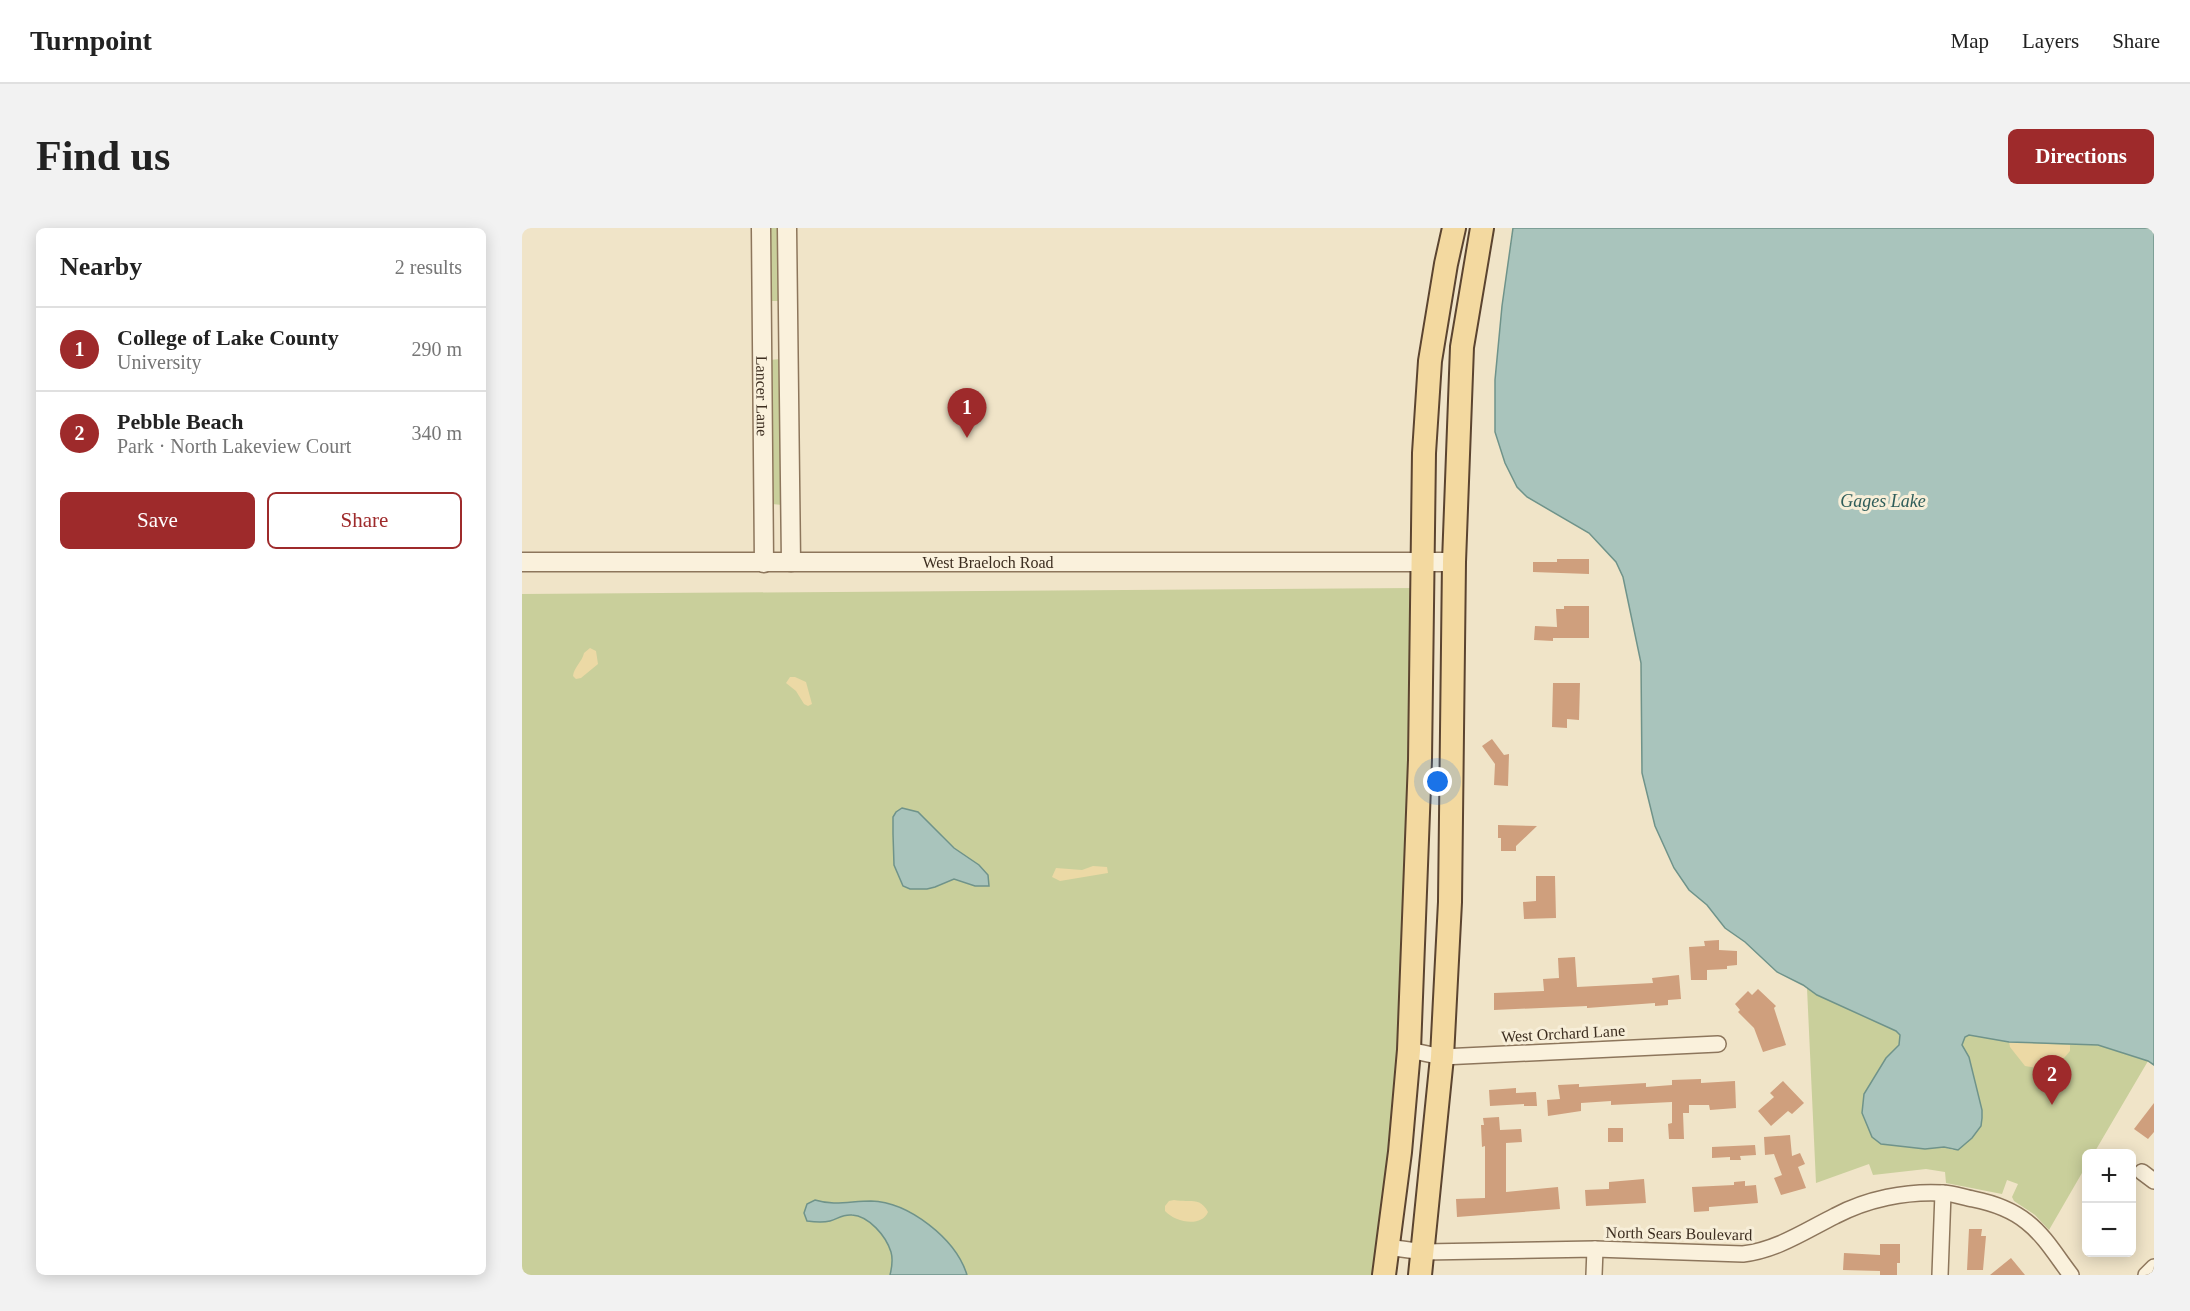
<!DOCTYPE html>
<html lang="en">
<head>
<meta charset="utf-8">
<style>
  :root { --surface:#fff; --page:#f2f2f2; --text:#222; --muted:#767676; --line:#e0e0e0; --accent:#9e2a2b }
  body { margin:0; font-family:"Times New Roman",serif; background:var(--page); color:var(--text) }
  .controls { position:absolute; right:18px; bottom:18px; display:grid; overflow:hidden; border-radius:9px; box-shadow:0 3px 15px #0003 }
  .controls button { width:54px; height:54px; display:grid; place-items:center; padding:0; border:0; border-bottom:2px solid var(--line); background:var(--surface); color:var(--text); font:30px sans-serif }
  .you { position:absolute; left:916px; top:554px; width:21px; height:21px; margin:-15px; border:4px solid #fff; border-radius:50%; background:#1a73e8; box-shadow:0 0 0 9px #1a73e833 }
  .badge { display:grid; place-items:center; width:39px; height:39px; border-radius:50%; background:var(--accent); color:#fff; font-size:20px; font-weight:700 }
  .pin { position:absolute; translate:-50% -50px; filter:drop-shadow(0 2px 3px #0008) }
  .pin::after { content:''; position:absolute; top:32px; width:21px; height:18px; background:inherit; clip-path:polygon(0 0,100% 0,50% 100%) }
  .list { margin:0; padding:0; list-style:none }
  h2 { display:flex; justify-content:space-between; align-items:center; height:78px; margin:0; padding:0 24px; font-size:26px }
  h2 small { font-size:20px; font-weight:400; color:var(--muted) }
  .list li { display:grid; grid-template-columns:39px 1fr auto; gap:18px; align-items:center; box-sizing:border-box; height:84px; padding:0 24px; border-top:2px solid var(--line) }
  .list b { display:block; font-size:22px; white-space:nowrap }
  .list p { margin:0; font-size:20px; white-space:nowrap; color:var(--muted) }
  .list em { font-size:20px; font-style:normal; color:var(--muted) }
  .actions { display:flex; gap:12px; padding:18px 24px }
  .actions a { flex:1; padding:14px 0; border:2px solid var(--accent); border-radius:9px; text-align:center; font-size:21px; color:var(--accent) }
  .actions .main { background:var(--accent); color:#fff }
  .map { position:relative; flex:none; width:1632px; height:1047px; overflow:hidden; border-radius:9px }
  header { display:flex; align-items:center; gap:36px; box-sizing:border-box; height:84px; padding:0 30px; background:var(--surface); border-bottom:2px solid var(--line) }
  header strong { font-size:28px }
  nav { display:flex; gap:33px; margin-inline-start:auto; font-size:21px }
  .intro { display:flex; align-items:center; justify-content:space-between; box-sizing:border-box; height:144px; padding:0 36px }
  h1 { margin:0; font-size:42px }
  .button { padding:15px 27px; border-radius:9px; background:var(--accent); color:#fff; font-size:21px; font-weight:700 }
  main { display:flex; gap:36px; padding:0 36px }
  aside { flex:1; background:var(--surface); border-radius:9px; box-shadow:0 3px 15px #0003 }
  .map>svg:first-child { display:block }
  .green { fill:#c9cf9b }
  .sand { fill:#ecd9a5 }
  .water { fill:#a9c4bc; stroke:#6f938a; stroke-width:1.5 }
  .building { fill:#cf9f7d }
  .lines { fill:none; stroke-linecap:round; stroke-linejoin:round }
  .minor-casing { stroke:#8d765c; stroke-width:18 }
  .tertiary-casing { stroke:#8d765c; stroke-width:21 }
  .primary-casing { stroke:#5b4430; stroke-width:26 }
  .minor { stroke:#faf1dc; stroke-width:15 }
  .tertiary { stroke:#faf1dc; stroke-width:18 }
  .primary { stroke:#f3d9a0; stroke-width:22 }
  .labels { text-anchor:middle; stroke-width:6; stroke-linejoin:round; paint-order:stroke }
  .street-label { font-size:16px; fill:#3d2e20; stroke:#f7eed8 }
  .water-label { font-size:18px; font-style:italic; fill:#2f5d5a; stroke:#f7eed8 }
</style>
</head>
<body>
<header>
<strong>Turnpoint</strong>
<nav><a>Map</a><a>Layers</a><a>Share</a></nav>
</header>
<div class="intro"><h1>Find us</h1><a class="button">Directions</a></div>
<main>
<aside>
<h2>Nearby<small>2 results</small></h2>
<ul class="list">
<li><span class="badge">1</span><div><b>College of Lake County</b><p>University</p></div><em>290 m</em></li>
<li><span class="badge">2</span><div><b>Pebble Beach</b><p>Park · North Lakeview Court</p></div><em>340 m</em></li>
</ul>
<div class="actions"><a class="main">Save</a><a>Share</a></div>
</aside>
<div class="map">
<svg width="1632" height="1047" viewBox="0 0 1632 1047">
  <rect width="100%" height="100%" fill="#f0e4c8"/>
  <g class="green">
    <path d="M247,0H257L258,73H248Z"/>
    <path d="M258,131L260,277L250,276L248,132Z"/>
    <path d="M892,360L885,836L862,1047H0V366Z"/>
    <path d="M1285,760L1295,767L1375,803L1378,808L1377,817L1364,830L1342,866L1340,885L1403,921L1422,919L1431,922L1460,882L1447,829L1440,817L1443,809L1447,807L1487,814L1576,817L1626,833L1572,925L1564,926V938L1527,1002L1513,987L1492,973L1490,969L1496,956L1485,952L1480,966L1424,955L1423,944L1404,941L1351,947L1347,936L1294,955Z"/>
  </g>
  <g class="sand">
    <path d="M68,420L74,423L76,436L59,450L54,451L51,448C52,439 60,434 62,425Z"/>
    <path d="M268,449H273L284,454L290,476L286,478L282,476L274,463L264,455Z"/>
    <path d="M571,638L585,639L586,645L538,653L530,649L534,640L560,642Z"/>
    <path d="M1487,814L1548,817V823L1531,843L1503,838L1488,819Z"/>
    <path d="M652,972C668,975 678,968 686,984C679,1000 653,994 643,983V978L647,973Z"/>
  </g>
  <g class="water">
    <path d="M991,0H1632V837L1626,833L1576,817L1487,814L1447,807L1443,809L1440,817L1447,829L1460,882V890L1459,898L1450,910L1436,922L1422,919L1403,921L1359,916L1350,909L1340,885L1342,866L1364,830L1377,817L1378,807L1374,803L1295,767L1281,757L1255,744L1223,714L1203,700L1185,677L1167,662L1152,640L1133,598L1120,545L1119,435L1101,349L1094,334L1067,305L1005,269L995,259L983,235L973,204V152L980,78Z"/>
    <path d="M380,580L396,584L432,620L457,637L466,647L467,658H453L432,651L413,659L405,661H388L381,658L372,637L371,606V589L374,584Z"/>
    <path d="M293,972C312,978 329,973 349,973C387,974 434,1011 445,1047H368C370,1039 371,1031 369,1024C364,1008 347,988 330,987C320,986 316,991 308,993C300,995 292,994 285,993L282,985L285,976Z"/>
  </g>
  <g class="building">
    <path d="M1035,331H1067V346L1011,344V334H1035Z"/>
    <path d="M1042,378H1067V410H1031V413L1012,412L1013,398L1035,399L1034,381H1042Z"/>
    <path d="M1031,455H1058L1057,492L1045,491V500L1030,499Z"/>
    <path d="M970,511L982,527L987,526L986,558L972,557L973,536L960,518Z"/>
    <path d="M976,597L1015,598L994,618V623H979V610H976Z"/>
    <path d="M1014,648H1033L1034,690L1002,691L1001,674L1014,673Z"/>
    <path d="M1197,712V722L1215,723V737L1205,738V741L1185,742V752H1169L1167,719L1183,718L1182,713Z"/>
    <path d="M1053,729L1055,759L1131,755L1130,750L1157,747L1159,771L1146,772V777L1133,778V775L1065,780V778L972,782V765L1022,763L1021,751L1037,750L1036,730Z"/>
    <path d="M1236,761L1254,778L1252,780L1264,817L1241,824L1232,800L1216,784L1218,782L1213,776L1226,763L1230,767Z"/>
    <path d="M1179,851V855L1213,853L1214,880L1188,882L1187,877H1167V885H1161L1162,911H1147L1146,896L1150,895V874L1089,877V873L1059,875V883L1026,888L1025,872L1038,871L1036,857L1057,856V859L1124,855V859L1150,857V852Z"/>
    <path d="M1261,853L1282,875L1270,886L1266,883L1249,898L1236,883L1252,869L1248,865Z"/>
    <path d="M994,860V865L1014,864L1015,878H1002V876L968,878L967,862Z"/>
    <path d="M1632,875V904L1626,911L1612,901Z"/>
    <path d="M977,889L978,902L999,901L1000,914L984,915V964L1036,959L1038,981L935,989L934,971L963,970V918L960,919L959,897H962L961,890Z"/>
    <rect x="1086" y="900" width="15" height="14"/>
    <path d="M1268,907L1270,928L1278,925L1283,936L1276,939L1284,960L1259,967L1252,950L1260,947L1252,926L1243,927L1242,909Z"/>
    <path d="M1233,917L1234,927L1218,928L1219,932H1208V929L1190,930V919Z"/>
    <path d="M1122,951L1124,975L1064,978L1063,962L1087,961V954Z"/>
    <path d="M1223,953V958L1234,957L1236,975L1187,979V983L1172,984L1170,959L1212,957V954Z"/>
    <path d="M1447,1001H1460L1459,1008H1464L1461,1042H1445Z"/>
    <path d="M1358,1016H1378V1035H1375V1047H1358V1043L1321,1042L1322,1025L1358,1027Z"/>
    <path d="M1489,1030L1503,1047H1468Z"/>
  </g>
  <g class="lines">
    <g class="minor-casing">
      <g id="minor">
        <path d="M887,822L920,829L1196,816"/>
        <path d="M1620,944L1632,953"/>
        <path d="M865,1019L902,1024L1073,1021L1221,1026C1255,1022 1283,1003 1313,988C1345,971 1384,963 1420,965C1430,965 1441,969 1451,971C1471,975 1489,981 1505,994C1523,1008 1535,1029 1549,1047"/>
        <path d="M1072,1047L1073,1021"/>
        <path d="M1418,1047L1421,965"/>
        <path d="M1624,1047L1632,1039"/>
      </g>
    </g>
    <g class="tertiary-casing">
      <g id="tertiary">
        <path id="s1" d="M239,0L242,335"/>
        <path d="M265,0L269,334"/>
        <path id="s2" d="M0,334H932"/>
      </g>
    </g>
    <g class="primary-casing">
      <g id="primary">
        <path d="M862,1047L878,924L887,822L898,532L902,225L908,133L924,36L932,0"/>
        <path d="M898,1047L920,829L928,674L932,334L940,119L960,0"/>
      </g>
    </g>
    <use href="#minor" class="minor"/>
    <use href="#tertiary" class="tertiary"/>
    <use href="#primary" class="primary"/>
  </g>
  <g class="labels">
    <g class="street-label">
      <text dy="6" stroke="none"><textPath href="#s1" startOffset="168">Lancer Lane</textPath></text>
      <text dy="6" stroke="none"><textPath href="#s2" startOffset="466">West Braeloch Road</textPath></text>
      <text transform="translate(1041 805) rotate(-3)" y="6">West Orchard Lane</text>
      <text transform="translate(1157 1005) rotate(1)" y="6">North Sears Boulevard</text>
    </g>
    <g class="water-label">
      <text x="1361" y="279">Gages Lake</text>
    </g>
  </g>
</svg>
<div class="controls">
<button>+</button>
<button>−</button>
</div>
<div class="you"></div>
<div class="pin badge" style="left:445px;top:210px">1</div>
<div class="pin badge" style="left:1530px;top:877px">2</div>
</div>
</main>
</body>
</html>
